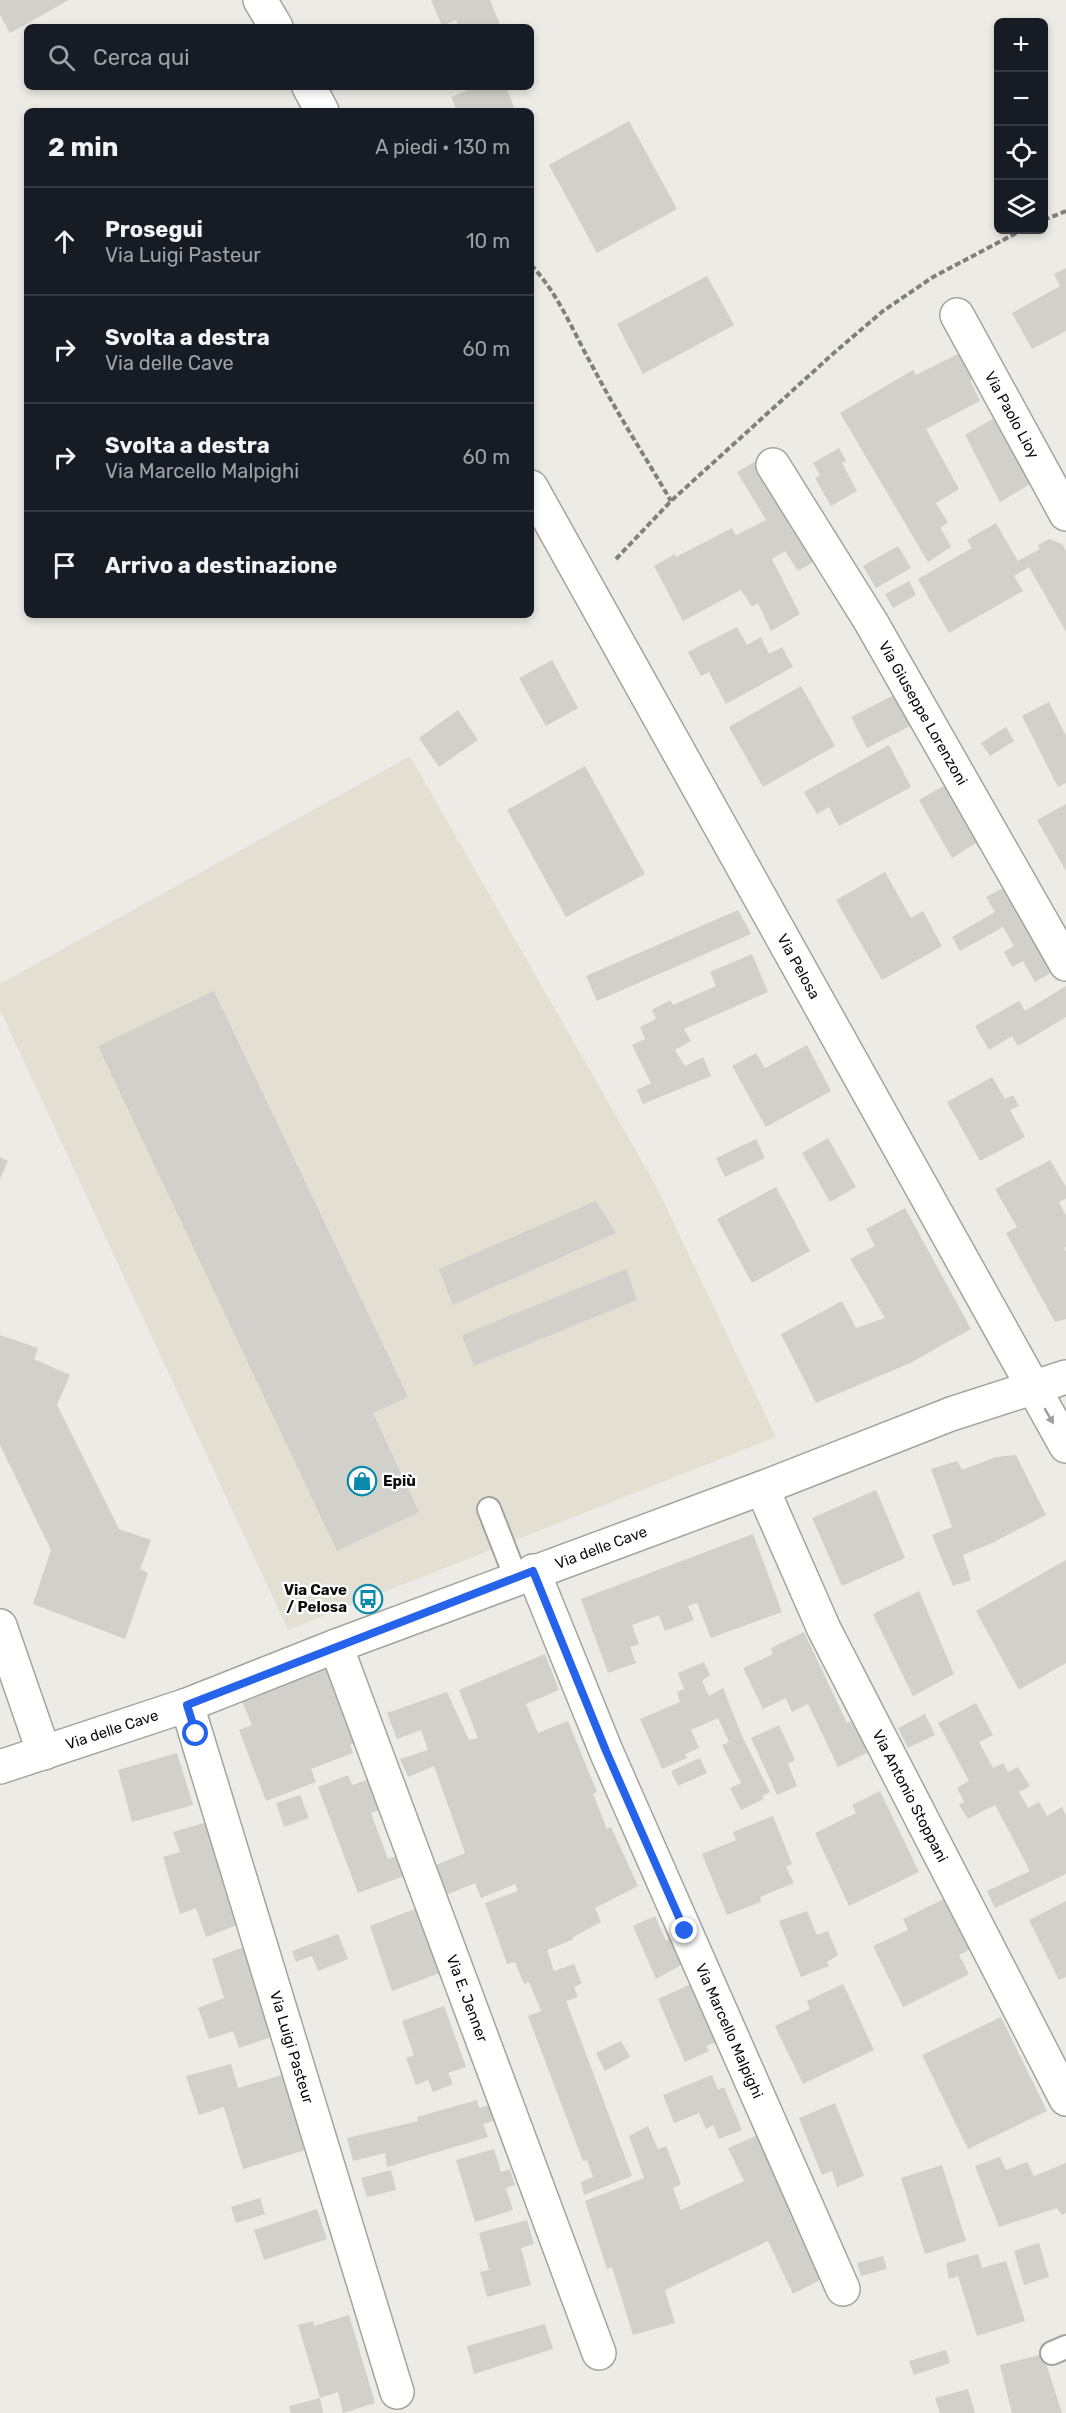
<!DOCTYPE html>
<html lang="it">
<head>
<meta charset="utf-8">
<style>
  :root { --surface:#171b24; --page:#242831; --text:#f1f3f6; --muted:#9ea1a6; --line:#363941 }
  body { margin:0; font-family:Rubik,sans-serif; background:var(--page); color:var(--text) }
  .controls { position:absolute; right:18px; top:18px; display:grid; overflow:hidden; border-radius:9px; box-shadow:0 3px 9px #0003 }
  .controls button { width:54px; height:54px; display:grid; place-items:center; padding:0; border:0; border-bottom:2px solid var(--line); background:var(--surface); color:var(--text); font:30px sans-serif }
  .stop { position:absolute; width:18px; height:18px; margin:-14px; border:4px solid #2563eb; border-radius:50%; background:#fff }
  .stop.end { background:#2563eb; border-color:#fff; box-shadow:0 2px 6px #0008 }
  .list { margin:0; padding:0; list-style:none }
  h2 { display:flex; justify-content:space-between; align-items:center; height:78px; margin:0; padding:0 24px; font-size:26px }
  h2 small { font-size:20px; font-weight:400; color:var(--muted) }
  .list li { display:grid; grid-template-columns:39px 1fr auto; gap:18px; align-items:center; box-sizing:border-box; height:108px; padding:0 24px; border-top:2px solid var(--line) }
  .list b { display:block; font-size:22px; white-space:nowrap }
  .list p { margin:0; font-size:20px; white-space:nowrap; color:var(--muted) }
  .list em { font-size:20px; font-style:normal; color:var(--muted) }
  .icon { flex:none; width:33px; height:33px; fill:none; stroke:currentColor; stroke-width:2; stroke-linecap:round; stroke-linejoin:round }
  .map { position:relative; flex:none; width:1066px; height:2413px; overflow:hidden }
  .search { position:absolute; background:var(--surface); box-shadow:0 3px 9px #0003; left:24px; top:24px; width:510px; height:66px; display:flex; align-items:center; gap:15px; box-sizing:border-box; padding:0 21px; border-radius:9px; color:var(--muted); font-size:22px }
  .panel { position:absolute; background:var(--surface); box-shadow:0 3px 9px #0003; left:24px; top:108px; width:510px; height:510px; border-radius:9px }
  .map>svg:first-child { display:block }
  .built { fill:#e3e0d3 }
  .building { fill:#d1d0ca }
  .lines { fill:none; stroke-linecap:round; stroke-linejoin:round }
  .service-casing { stroke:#a4a39d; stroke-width:26 }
  .minor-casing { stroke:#a4a39d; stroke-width:36 }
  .tertiary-casing { stroke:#a4a39d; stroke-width:36 }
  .path { stroke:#81807c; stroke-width:4; stroke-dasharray:6 3; stroke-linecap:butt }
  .service { stroke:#fff; stroke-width:22 }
  .minor { stroke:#fff; stroke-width:33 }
  .tertiary { stroke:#fff; stroke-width:33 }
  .oneway { fill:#9e9e9d }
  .route { stroke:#2563eb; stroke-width:8 }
  .labels { text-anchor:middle; stroke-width:4.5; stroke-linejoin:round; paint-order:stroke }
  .street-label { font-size:15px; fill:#0d0d0b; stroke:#fff }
  .poi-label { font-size:15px; font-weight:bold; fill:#0d0d0b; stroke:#fff; text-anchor:start }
</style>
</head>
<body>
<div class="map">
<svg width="1066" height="2413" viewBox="0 0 1066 2413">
  <rect width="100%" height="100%" fill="#edebe5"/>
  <path class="built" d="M410,756L655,1184L776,1437L288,1630L0,1010V984Z"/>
  <g class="building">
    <path d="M0,0H69L10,33L0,15Z"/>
    <path d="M431,0H490L501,27H459L456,20L442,26Z"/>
    <path d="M476,87H506L514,107L504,111H457L451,97Z"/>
    <path d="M629,121L677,209L597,253L549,165Z"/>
    <path d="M1066,268V331L1032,349L1012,313L1060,286L1054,274Z"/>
    <path d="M707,276L734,325L643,374L617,324Z"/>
    <path d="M962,352L976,377L970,380L980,401L926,429L959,489L936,503L948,523L940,527L951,547L928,562L840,413L913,370L916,375Z"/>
    <path d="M996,417L1039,479L1000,502L965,435Z"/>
    <path d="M839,448L846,461L842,463L857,491L831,506L815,478L820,475L813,463Z"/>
    <path d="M761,458L823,556L798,571L785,551L772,559L800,614L771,631L758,603L752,607L741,590L683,621L654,566L675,554L676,557L732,528L736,535L766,520L737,472Z"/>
    <path d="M996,523L1018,561L1040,549L1038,545L1049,539L1062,544L1066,551V632L1029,567L1014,576L1023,591L949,633L918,579L972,548L967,540Z"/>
    <path d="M898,546L911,568L876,588L863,566Z"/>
    <path d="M909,581L916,595L893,608L885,594Z"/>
    <path d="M737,627L747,645L761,637L769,654L782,647L793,667L726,704L709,672L701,676L688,652Z"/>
    <path d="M552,660L578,708L546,726L519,678Z"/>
    <path d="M801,686L835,746L763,787L729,727Z"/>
    <path d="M900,692L916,723L867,748L851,717Z"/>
    <path d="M1049,702L1066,736V783L1058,787L1022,716Z"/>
    <path d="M458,710L478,740L439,767L419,738Z"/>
    <path d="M1006,727L1014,741L990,756L981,743Z"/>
    <path d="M889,745L911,787L839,826L829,807L817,814L804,792Z"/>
    <path d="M585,766L645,874L566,917L507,810Z"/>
    <path d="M952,781L987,842L978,848L976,843L952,858L919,800Z"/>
    <path d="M1066,804V871L1037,820Z"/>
    <path d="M885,872L911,918L923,911L942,946L882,980L836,900Z"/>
    <path d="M1009,885L1056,970L1035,982L1023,961L1012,967L1004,952L1014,946L1003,927L960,951L952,937L995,912L986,897Z"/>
    <path d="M738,910L751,934L597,1001L586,976Z"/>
    <path d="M752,954L768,992L684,1029L691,1041L675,1050L685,1066L703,1057L711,1076L643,1104L637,1090L651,1083L632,1045L645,1039L640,1027L656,1019L652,1010L670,1000L673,1005L716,986L710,972Z"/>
    <path d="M1066,986V1017L1018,1046L1012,1036L989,1050L975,1026L1019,1001L1025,1011Z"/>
    <path d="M214,991L408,1397L373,1413L419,1512L337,1551L98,1046Z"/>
    <path d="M807,1045L831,1091L766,1127L732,1066L756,1053L765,1068Z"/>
    <path d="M992,1077L1005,1099L1013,1095L1019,1106L1010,1110L1025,1137L980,1161L947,1102Z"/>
    <path d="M828,1138L856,1187L830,1202L802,1153Z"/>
    <path d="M756,1139L765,1158L725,1177L716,1158Z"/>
    <path d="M0,1157L8,1161L0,1179Z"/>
    <path d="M1050,1160L1066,1187V1199L1059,1202L1066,1216V1247L1064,1248L1066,1252V1319L1055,1322L1006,1233L1017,1227L995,1189Z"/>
    <path d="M776,1187L810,1251L752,1283L717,1219Z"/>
    <path d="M596,1201L616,1233L453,1305L439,1269Z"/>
    <path d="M905,1208L971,1329L910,1363L816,1403L781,1334L842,1301L856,1328L885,1318L850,1259L875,1246L866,1229Z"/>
    <path d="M626,1269L637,1300L474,1366L462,1335Z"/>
    <path d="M0,1335L38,1348L34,1359L70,1375L57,1405L119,1529L151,1540L140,1569L148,1573L125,1639L33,1604L51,1550L0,1445Z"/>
    <path d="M1016,1455L1046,1515L992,1543L963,1555L971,1580L953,1586L932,1535L952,1527L931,1469L957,1461L962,1470L996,1457Z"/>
    <path d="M876,1490L905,1558L842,1586L812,1518Z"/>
    <path d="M753,1534L782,1612L711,1638L697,1603L688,1606L694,1620L665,1631L659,1615L632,1625L639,1644L630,1647L636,1663L608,1673L581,1599Z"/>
    <path d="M1066,1560V1663L1019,1690L976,1611Z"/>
    <path d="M919,1591L954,1674L913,1696L873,1614Z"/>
    <path d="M804,1632L847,1723L856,1719L871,1751L838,1767L808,1704L792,1712L786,1698L763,1709L743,1668L773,1654L771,1648Z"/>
    <path d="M545,1654L559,1690L526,1704L538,1733L568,1721L597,1792L593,1794L607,1829L611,1827L638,1886L595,1908L601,1922L573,1937L574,1939L547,1950L554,1971L574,1964L582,1983L574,1987L578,1997L566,2001L632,2176L584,2195L581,2182L593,2177L587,2160L583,2161L528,2016L541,2011L529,1982L524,1984L515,1962L507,1964L485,1903L518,1891L515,1884L481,1898L475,1883L446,1895L434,1866L465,1853L434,1766L408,1777L400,1759L428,1750L421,1730L397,1739L387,1713L447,1692L469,1740L478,1738L459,1690Z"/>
    <path d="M332,1662L361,1740L350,1745L353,1753L311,1769L316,1782L266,1801L239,1730L252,1725L240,1697Z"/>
    <path d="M704,1662L710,1675L702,1681L709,1696L723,1688L742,1736L770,1792L762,1796L764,1799L741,1810L730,1788L741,1783L722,1745L729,1742L718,1718L691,1730L699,1748L685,1754L687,1758L662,1769L640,1719L680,1702L677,1692L684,1689L678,1673Z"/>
    <path d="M976,1703L993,1735L979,1742L993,1768L1003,1763L1008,1772L1018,1767L1030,1786L1019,1792L1028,1808L1039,1802L1047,1816L1062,1807L1066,1816V1874L995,1908L987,1891L1030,1871L995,1805L968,1819L959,1805L964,1802L957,1788L969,1781L938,1723Z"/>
    <path d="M925,1714L935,1735L908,1748L898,1728Z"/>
    <path d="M779,1725L795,1760L788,1764L797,1786L777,1795L751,1738Z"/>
    <path d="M177,1753L193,1805L132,1822L118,1770Z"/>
    <path d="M700,1758L707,1773L678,1786L671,1771Z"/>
    <path d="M348,1775L352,1785L367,1780L378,1810L371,1813L388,1859L396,1856L404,1876L358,1893L318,1787Z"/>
    <path d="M880,1791L919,1872L849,1906L815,1833L856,1813L852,1805Z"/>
    <path d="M300,1795L309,1818L284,1827L276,1803Z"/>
    <path d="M773,1816L792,1864L786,1867L794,1883L760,1897L761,1902L727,1915L702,1854L736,1840L733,1832Z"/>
    <path d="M207,1822L240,1924L206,1937L196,1908L180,1914L163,1857L180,1852L173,1832Z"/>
    <path d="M950,1896L975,1947L959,1955L969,1974L903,2007L873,1946L908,1930L903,1919Z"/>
    <path d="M1066,1901V1977L1059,1980L1029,1920Z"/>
    <path d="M420,1907L442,1972L392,1991L370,1926Z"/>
    <path d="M807,1911L817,1935L828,1931L838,1955L827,1962L829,1966L801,1977L779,1921Z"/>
    <path d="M655,1916L666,1941L674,1937L685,1963L656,1979L633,1926Z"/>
    <path d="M338,1934L348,1959L318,1971L312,1956L296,1962L292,1951Z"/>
    <path d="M249,1945L277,2035L239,2048L233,2031L209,2039L198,2008L224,1998L212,1959Z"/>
    <path d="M693,1983L720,2041L706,2046L709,2051L685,2062L658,1999Z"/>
    <path d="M843,1984L874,2050L803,2084L775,2026L810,2009L807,2001Z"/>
    <path d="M444,2006L466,2067L448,2073L453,2084L433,2092L428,2080L416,2085L406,2058L414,2055L402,2021Z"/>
    <path d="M1001,2017L1047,2111L968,2149L922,2055Z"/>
    <path d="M621,2041L630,2057L605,2071L596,2053Z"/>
    <path d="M231,2064L238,2088L282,2075L305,2150L243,2169L224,2107L199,2115L186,2076Z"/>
    <path d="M712,2075L718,2090L724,2087L742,2130L719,2139L713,2125L706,2129L699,2113L674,2123L663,2095Z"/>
    <path d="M477,2100L479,2108L491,2105L496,2120L483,2124L488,2137L387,2167L385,2153L353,2161L347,2138L418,2121L417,2117Z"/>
    <path d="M835,2103L864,2176L837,2187L832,2171L822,2175L799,2118Z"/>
    <path d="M648,2126L658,2149L666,2146L681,2184L673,2188L681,2210L744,2181L728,2148L762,2133L779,2185L820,2280L793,2294L768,2241L665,2290L675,2323L633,2335L612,2267L607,2269L585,2201L644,2178L629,2136Z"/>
    <path d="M494,2149L501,2172L510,2169L515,2185L506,2188L513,2210L475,2222L456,2160Z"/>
    <path d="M1000,2157L1006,2170L1027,2162L1034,2176L1066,2163V2213L1062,2215L1057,2208L999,2227L975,2166Z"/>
    <path d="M942,2165L966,2241L925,2254L901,2178Z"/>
    <path d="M391,2170L396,2190L367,2197L361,2178Z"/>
    <path d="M260,2198L265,2214L236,2223L231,2207Z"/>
    <path d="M317,2209L327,2239L264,2260L254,2230Z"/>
    <path d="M527,2220L534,2244L521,2248L531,2285L487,2297L480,2272L489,2270L479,2233Z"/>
    <path d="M1039,2243L1049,2277L1024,2285L1014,2251Z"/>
    <path d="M978,2254L982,2268L1006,2261L1025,2321L977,2336L958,2276L949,2279L946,2263Z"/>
    <path d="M883,2256L887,2269L861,2276L857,2263Z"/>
    <path d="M349,2315L375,2403L343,2413L338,2392L320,2398L298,2325L313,2321L314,2326Z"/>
    <path d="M545,2324L553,2349L474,2374L467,2346Z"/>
    <path d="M946,2350L950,2363L914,2375L909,2361Z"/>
    <path d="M1043,2354L1062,2413H1012L1000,2365Z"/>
    <path d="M968,2389L975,2413H940L935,2398Z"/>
    <path d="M320,2398L323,2413H291L289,2406Z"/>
  </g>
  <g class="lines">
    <g class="service-casing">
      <g id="service">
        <path d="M489,1509L516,1578"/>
        <path d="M1052,2353L1066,2347"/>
      </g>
    </g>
    <g class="minor-casing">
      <g id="minor">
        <path id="s1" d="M957,315L1066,514"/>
        <path id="s2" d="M773,465L871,622L1066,964"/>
        <path id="s3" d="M762,1488L824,1629L1066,2099"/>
        <path id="s4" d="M533,1571L606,1751L843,2289"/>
        <path d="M0,1626L44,1753"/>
        <path id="s5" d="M336,1646L599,2353"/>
        <path id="s6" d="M187,1705L397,2392"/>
      </g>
    </g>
    <g class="tertiary-casing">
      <g id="tertiary">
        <path d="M260,0L276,27"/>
        <path d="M309,87L322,111"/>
        <path id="s7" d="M531,487L1066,1446"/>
        <path id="s8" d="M0,1767L187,1705L336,1646L762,1488L951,1414L1066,1377"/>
      </g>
    </g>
    <g class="path">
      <path d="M1044,220L1066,211"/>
      <path d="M531,265C559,294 575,336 595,371C618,415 646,458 671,501"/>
      <path d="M616,559L671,501L835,352L883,311L933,277L1022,230"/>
    </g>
    <use href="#service" class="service"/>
    <use href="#minor" class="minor"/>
    <use href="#tertiary" class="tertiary"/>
  </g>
  <defs><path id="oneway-solid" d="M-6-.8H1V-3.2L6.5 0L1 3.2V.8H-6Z" transform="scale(1.5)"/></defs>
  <use class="oneway" href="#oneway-solid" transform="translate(1049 1416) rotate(60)"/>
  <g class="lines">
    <path class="route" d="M196,1734L187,1705L533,1571L606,1751L685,1931"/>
  </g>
  <defs>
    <g id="shop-ring" transform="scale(1.5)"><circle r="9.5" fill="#fff" stroke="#088bab" stroke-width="1.5"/><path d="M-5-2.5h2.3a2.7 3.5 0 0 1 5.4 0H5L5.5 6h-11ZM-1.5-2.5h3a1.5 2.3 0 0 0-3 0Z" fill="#088bab"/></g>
    <g id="bus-ring" transform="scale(1.5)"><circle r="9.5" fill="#fff" stroke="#088bab" stroke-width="1.5"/><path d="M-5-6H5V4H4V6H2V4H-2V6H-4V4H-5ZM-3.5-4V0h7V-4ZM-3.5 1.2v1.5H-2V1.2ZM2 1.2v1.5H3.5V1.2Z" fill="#088bab"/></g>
  </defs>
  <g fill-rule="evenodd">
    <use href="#shop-ring" x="362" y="1481"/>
    <use href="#bus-ring" x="368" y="1599"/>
  </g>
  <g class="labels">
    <g class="street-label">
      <text dy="5" stroke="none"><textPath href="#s1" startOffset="114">Via Paolo Lioy</textPath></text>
      <text dy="5" stroke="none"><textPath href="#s2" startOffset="290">Via Giuseppe Lorenzoni</textPath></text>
      <text dy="5" stroke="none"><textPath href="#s7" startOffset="549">Via Pelosa</textPath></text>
      <text dy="5" stroke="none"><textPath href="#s8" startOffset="640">Via delle Cave</textPath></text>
      <text dy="5" stroke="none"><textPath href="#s8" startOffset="118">Via delle Cave</textPath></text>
      <text dy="5" stroke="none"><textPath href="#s3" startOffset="342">Via Antonio Stoppani</textPath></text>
      <text dy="5" stroke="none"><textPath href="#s5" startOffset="376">Via E. Jenner</textPath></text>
      <text dy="5" stroke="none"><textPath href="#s4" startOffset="500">Via Marcello Malpighi</textPath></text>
      <text dy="5" stroke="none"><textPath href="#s6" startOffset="358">Via Luigi Pasteur</textPath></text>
    </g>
    <g class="poi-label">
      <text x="383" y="1486">Epiù</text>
      <text x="347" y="1595" text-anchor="end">Via Cave<tspan x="347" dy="17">/ Pelosa</tspan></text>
    </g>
  </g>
</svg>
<div class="controls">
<button>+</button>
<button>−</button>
<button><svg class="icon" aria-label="locate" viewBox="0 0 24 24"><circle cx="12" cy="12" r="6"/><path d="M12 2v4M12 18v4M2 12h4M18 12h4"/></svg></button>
<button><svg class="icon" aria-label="layers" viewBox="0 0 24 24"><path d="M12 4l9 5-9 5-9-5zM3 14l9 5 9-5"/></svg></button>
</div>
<div class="stop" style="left:196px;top:1734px"></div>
<div class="stop end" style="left:685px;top:1931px"></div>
<div class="search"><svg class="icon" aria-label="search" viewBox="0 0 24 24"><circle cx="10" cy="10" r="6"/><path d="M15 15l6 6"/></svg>Cerca qui</div>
<section class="panel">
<h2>2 min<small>A piedi · 130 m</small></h2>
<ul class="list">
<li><svg class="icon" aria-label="ahead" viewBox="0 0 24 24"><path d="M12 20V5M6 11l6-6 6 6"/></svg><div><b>Prosegui</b><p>Via Luigi Pasteur</p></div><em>10 m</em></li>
<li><svg class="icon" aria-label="right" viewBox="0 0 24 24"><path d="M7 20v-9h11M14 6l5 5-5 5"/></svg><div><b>Svolta a destra</b><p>Via delle Cave</p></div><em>60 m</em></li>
<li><svg class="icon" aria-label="right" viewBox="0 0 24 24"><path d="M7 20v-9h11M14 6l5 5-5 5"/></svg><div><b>Svolta a destra</b><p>Via Marcello Malpighi</p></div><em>60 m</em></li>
<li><svg class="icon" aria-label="arrive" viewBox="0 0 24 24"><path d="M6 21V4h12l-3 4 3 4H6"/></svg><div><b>Arrivo a destinazione</b></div></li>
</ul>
</section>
</div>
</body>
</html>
